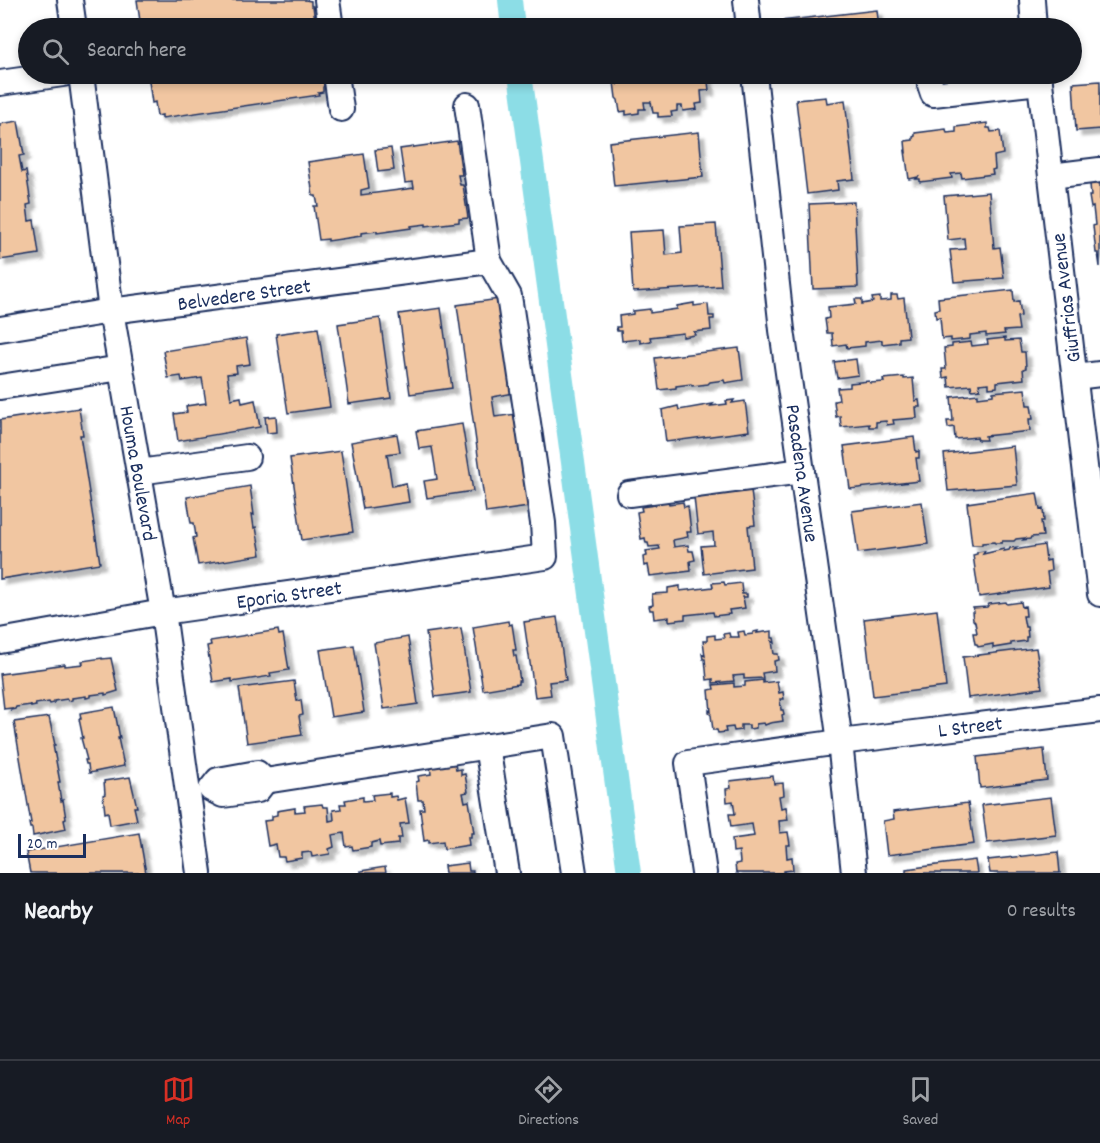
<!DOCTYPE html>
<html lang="en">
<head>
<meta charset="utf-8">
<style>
  :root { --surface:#171b24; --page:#20242c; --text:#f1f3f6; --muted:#9ea1a6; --line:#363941; --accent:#d93025 }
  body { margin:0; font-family:Dekko,sans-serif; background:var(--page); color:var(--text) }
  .scale { position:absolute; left:18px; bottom:15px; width:68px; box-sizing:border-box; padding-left:6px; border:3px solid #1b2f5e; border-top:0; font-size:16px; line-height:21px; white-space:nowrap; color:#1b2f5e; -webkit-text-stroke:4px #fff; paint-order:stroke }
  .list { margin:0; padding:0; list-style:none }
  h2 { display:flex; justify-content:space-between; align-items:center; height:78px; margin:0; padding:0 24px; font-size:26px }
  h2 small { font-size:20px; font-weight:400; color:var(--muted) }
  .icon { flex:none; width:33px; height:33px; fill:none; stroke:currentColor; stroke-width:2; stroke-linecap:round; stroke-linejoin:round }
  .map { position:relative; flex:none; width:1100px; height:873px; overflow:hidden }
  .search { position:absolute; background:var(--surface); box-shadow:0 3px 9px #0003; left:18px; right:18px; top:18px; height:66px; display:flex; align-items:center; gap:15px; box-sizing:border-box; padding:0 21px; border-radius:33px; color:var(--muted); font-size:22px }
  .sheet { height:186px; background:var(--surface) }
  nav { display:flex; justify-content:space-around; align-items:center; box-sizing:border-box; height:84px; border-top:2px solid var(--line); background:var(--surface); font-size:16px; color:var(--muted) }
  nav a { display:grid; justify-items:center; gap:3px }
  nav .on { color:var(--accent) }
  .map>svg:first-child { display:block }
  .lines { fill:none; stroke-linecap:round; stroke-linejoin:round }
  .canal { stroke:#8cdde6; stroke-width:24 }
  .building { fill:#f1c6a1; stroke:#1b2f5e; stroke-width:1.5; filter:url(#shadow) }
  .minor-casing { stroke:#1b2f5e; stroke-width:28 }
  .minor { stroke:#fff; stroke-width:24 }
  .labels { text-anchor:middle; stroke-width:4.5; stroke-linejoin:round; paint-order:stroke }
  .street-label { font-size:21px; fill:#1b2f5e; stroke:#fff }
</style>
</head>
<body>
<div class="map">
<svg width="1100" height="873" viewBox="0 0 1100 873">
  <defs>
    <filter id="shadow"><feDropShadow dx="5.5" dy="5.5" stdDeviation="1.5" flood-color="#0004"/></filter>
  </defs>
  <rect width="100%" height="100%" fill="#fff"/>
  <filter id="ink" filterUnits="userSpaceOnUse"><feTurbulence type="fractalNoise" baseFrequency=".0167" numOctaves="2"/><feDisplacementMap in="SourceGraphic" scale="12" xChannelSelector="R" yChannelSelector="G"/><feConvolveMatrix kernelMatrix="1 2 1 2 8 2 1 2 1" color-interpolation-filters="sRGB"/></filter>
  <g filter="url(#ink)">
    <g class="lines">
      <g class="canal">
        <path d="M510,0L513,28"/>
        <path d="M520,74L629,873"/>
      </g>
    </g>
    <g class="building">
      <path d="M137,0H305L311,1V6H313L316,28H141Z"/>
      <path d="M877,10L879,28H782L781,21Z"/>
      <path d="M148,74H323L324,86L323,87V92L318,93L319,95L162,118V115L157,116L155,102L152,103Z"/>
      <path d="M615,74H707L709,90L701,91L702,103L696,104L697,109L683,111L682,106H677V111L671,112L672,116L658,117V113H653L651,102H644L645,109H639V113L626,115V111L620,112L618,100L616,98L614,82L617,84Z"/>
      <path d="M1100,81V129L1076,131L1073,83Z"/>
      <path d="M826,97L827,103L845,100L854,179L837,181L838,190L807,194L796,100Z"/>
      <path d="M18,121L24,155L19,156L22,172L26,171L31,204L27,205L29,221L34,220L39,254L0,260V124Z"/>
      <path d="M987,123V128H990L991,132L1000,131L1003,154L994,156L995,169L992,170L993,174L962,178L961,173L951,174L952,178L920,182V179H916L918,177L909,179L905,151L906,152L905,141L913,140V137L915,136V133L946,129L947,133L956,132V127Z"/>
      <path d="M699,132L703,177L614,186L609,142Z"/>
      <path d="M457,141L462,175H458L460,185H463L468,218L459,219V222L426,226V224L411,226V228L377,233V231L361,233V236L328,241V239L319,240L314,206H318L316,196H313L308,162L364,154L369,188L361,190V195L414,188L413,182L405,183L400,149Z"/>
      <path d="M391,148L394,170L378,172L375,150Z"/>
      <path d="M1100,183V267L1098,253H1096L1093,226L1095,225L1093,207L1091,208L1089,196H1091L1090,184Z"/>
      <path d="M989,192L994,248L1000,247L1004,278L954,282L950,250L965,249L964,238L948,240L944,196Z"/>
      <path d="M854,202L858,287L813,289L809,204Z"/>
      <path d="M716,224L721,286L633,292L629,232L664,230L666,255L682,253L680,226Z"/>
      <path d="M1013,290L1014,302L1019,301L1021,316L1017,317L1019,330L1004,331L1005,334L986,336V333L970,335V339L951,341V338L942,339L940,317L936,318L935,310L939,309L938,298Z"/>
      <path d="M891,295H897L898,299L904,298L908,337L899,338V342L882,344V340L865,342V346L847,348L846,344L833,346L832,333H827L825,319L829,318L828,307L856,304L855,299H862V304L873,302L872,298L880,297V301L891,300Z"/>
      <path d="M506,298L519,392L492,397L495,417L523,413L536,506L486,513L457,305Z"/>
      <path d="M694,303V306L708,304L709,316H714V319H710L711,330L694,332L695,335L683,337V333L650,337L651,341L640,343V339L622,341L621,331H617L616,327H620L619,316L633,314V311L650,309V313L677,309V306Z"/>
      <path d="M441,308L452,388L410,394L399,314Z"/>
      <path d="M380,318L391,398L349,404L338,324Z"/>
      <path d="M318,328L330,407L288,413L276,334Z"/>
      <path d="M246,338L250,364L236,366L237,373L227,374L231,399L241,397L242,403L255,400L260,427L178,441L174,414L187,412L186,406L206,403L202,378L182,381L181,376L168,378L163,351Z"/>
      <path d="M1005,338V341L1019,340L1021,352H1025L1026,368L1023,369L1024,379L997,382V387L989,388V383L979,384L980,389L972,390L971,385L949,387L948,377L943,378L942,369H946L944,348L952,347V344L971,342L972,346L988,344L987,340Z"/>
      <path d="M739,348L743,380L725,383L724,380L710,382L708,384L692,386L691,384L676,386V388L659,390L655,358Z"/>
      <path d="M856,359L858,375L837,378L834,362Z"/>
      <path d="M904,377V379L913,378L915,401L919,400L920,407H916L917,418L893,420L894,424L887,425L886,421L876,422V427H869V424L841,427L840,416L836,417L834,401L839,400L837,388L850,387V383L869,381L870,383L884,382L883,379Z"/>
      <path d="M1025,389L1027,405H1031L1033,419H1029L1030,431L985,436L986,440H978L977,437L955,439L954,427L948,428L947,421H953L951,397L978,394V397L993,395V392Z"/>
      <path d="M734,400L732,403L745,401L749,431L666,442L662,410L678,406L679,410L713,404L711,406L727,404L726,401Z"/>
      <path d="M79,408L83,435H80L100,563L0,579V420Z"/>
      <path d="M276,416L277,432L267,433L265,417Z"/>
      <path d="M462,424L473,491L427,498L424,481L437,479L432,447L419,449L416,431Z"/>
      <path d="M397,434L400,452L387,454L392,486L406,483L409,502L363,509L351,442Z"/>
      <path d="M914,437L916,452L919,451V458H916L919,481L850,489L844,446Z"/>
      <path d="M1013,446L1017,485L948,491L944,454Z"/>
      <path d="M341,451L353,532L302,540L290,458Z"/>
      <path d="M250,486L254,515L252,514L254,528L256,527L261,555L198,565L193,538L196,537L194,523H191L187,497Z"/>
      <path d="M751,490L755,525L748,526L752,568L704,574L701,546L714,545L713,532L698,534L694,497Z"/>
      <path d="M1037,493L1040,510L1043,509L1044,521H1041L1043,536L1031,537L1030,539L1023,540L1025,538L1016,539L1014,541H1002V543H995L994,542L982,543V545H972L967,503Z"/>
      <path d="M668,501L669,504L683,502L684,507L688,506L691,532H687L688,537L673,540L674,547L688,545L689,551H693L695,560L690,561L691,571L650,576L648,565L644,566L643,557L647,556L646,551L660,549L659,546L649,547L648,543H646L645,538L641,539L637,512L642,511L641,507L655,505V503Z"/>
      <path d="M922,502L928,544L858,553L852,511Z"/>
      <path d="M1044,545L1046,561L1050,560L1051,571L1047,572L1049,587L979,597L973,555L977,554V552L985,551L983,554L1004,549V551L1009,550L1010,548L1017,547L1014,550Z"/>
      <path d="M724,582L725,585L741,583L742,594H747V597H743L745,608L729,610L730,614L714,616L713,612L685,615V619L669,621V617L654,619L653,610H650L649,606L653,605L652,594L668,593V588L680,586V591L713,587L712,583Z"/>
      <path d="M1006,602L1007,604L1021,602L1022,607L1025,606L1026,616H1023L1025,627H1027L1028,637H1026V641L1011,643V645L993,648V644L978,647L977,644H975L973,633H977L975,622L973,620L972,612H974L973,608L987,607L989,604Z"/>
      <path d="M937,610L946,687L873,696L864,619Z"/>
      <path d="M557,617L566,680L549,682L551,695L535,697L524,622Z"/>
      <path d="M508,621L509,625L512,624L516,650H513L514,656H516L520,681H518V684L483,690L473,627Z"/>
      <path d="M461,628L471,692L435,697L426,633Z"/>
      <path d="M278,630L279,635L283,634L289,670L270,673L271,676L232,682V679L213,682L207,646L211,645L210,641Z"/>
      <path d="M744,631L745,635L753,634V632L758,631L757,633L772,631V638H774L775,643L772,641L774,654H778L779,660L774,661L775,671L762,673L763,678L744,679V675L733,676L734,681L713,683V679L707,680L705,659H703L702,654L705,656L703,641H707V636L715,635V639L724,638L723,634L729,633L730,637H739L738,632Z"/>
      <path d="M408,637L418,704L384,709L374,643Z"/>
      <path d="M354,645L364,712L331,717L320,650Z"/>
      <path d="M1036,648L1042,688L968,698L963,657Z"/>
      <path d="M102,658V659L111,658L118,691L105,695V693L91,695V697L86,698V696L72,698V700L68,701L67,699L54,701V703L50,704L49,702L35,704L36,706L31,707V705L16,707L15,709L11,710L12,708L4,709L0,674L46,668V667L65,664V666L83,664L82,661Z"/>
      <path d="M763,680V683L777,681L779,693L783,692L784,699H780L781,710H783L784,714L782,715L783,721L770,723L765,725L764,723L756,724V728L749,729V725H741V730L734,731L733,727L725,728L726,732L718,733L717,730H713L711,715L709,713V710L711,712L709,690L714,689L713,685L734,683V687L745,686V682Z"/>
      <path d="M294,681L297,701L301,700L303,715L299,716L302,735L247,743L239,688Z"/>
      <path d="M114,707L120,738H118L124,766L89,773L88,764H86L85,760H87L81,738H83L79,719H81L80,713Z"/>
      <path d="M49,717L55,745H53L60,782H58L61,801L63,800L66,819L64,820L66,829L33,836L32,828H30L29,823H31L14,722Z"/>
      <path d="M1044,749L1047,780L980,788L977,757Z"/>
      <path d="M455,762L456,770L461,769V775L465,774L468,792L463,793L465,802L469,801L474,833H471V837H468L469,845L444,849L443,841L429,843V840L424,841L420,809H424L423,800H418L416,782L419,781L418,776L431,774L430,765Z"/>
      <path d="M773,776L774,784L783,783L784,795L779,796L781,808L786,807L788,820L779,821L780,833L788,832L790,845H786L787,858L792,857L793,870L784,871V873H736L735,864L740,863L739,851L733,852L732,839L754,836L752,824L731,827L729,814H735L733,801L727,802L726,789L731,788L730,781Z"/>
      <path d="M130,777L137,807H134L137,820L110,825L108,812L105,813L103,795L105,794L104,781Z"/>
      <path d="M390,793V797L396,796L397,800L405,798L409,823L400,824L402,838H398V844L380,846L379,841L371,843V847L353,850L352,846L346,847L344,833L332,835L334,847L329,849L330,854L312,857L311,852L302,853V858L285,861L284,857H278L276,844L268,846L264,821L272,820V816L277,815V811L295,808V812L305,811L304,806L322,804L323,807H328L329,821L334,820L333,810L341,809L340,804H346L345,800L363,797V801L373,800L372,795Z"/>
      <path d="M1051,797L1056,835L987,843L982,805Z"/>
      <path d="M968,803L974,844L887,855L883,821L894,819L893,812Z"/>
      <path d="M139,833L146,873H30L26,852Z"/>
      <path d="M1058,852L1060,873H990L988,860Z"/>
      <path d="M975,860L977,873H906V869Z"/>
      <path d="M468,863L469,871H473V873H445L444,866Z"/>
      <path d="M385,867L386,873H361V871Z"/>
    </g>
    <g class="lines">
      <g class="minor-casing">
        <g id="minor">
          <path d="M70,0L74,28"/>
          <path d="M327,0L331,28"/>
          <path d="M746,0L749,28"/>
          <path d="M1032,0L1034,28"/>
          <path d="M81,74L111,311L163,612L199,873"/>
          <path d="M336,74L341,109"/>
          <path d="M754,74L782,330L840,742L854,873"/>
          <path d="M929,74L930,85L933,94L1040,82"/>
          <path d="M1039,74L1100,594"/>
          <path d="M0,83L63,74"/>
          <path d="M1051,176L1100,170"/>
          <path d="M0,329L111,311L489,261"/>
          <path d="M1075,377L1100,374"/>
          <path d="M0,387L121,368"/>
          <path d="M139,472L247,457"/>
          <path d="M629,494L802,471"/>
          <path d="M0,641L163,612L545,557L543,523L509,296L489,261L467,105"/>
          <path d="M487,746L507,873"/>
          <path d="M257,773L265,781L258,790L223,795L211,789L218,780Z"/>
          <path d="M265,781L553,736L574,873"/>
          <path d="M704,873L688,763L840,742L1100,710"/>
        </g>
      </g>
      <use href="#minor" class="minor"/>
    </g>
  </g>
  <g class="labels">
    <g class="street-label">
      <text transform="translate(244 294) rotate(-8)" y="7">Belvedere Street</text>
      <text transform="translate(1065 298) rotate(-97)" y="7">Giuffrias Avenue</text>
      <text transform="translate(139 473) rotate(80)" y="7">Houma Boulevard</text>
      <text transform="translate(803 473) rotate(82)" y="7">Pasadena Avenue</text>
      <text transform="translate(289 594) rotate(-8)" y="7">Eporia Street</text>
      <text transform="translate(970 726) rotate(-7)" y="7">L Street</text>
    </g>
  </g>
</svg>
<div class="scale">20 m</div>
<div class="search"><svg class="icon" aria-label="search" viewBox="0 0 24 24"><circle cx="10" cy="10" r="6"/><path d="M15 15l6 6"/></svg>Search here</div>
</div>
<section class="sheet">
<h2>Nearby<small>0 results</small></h2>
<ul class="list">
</ul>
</section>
<nav>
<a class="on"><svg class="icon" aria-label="map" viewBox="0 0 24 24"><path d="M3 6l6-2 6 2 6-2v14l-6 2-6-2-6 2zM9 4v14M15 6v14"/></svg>Map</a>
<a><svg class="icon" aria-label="directions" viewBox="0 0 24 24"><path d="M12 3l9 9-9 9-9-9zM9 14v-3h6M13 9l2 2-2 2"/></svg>Directions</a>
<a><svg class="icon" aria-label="saved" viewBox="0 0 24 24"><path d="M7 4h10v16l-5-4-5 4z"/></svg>Saved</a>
</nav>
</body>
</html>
